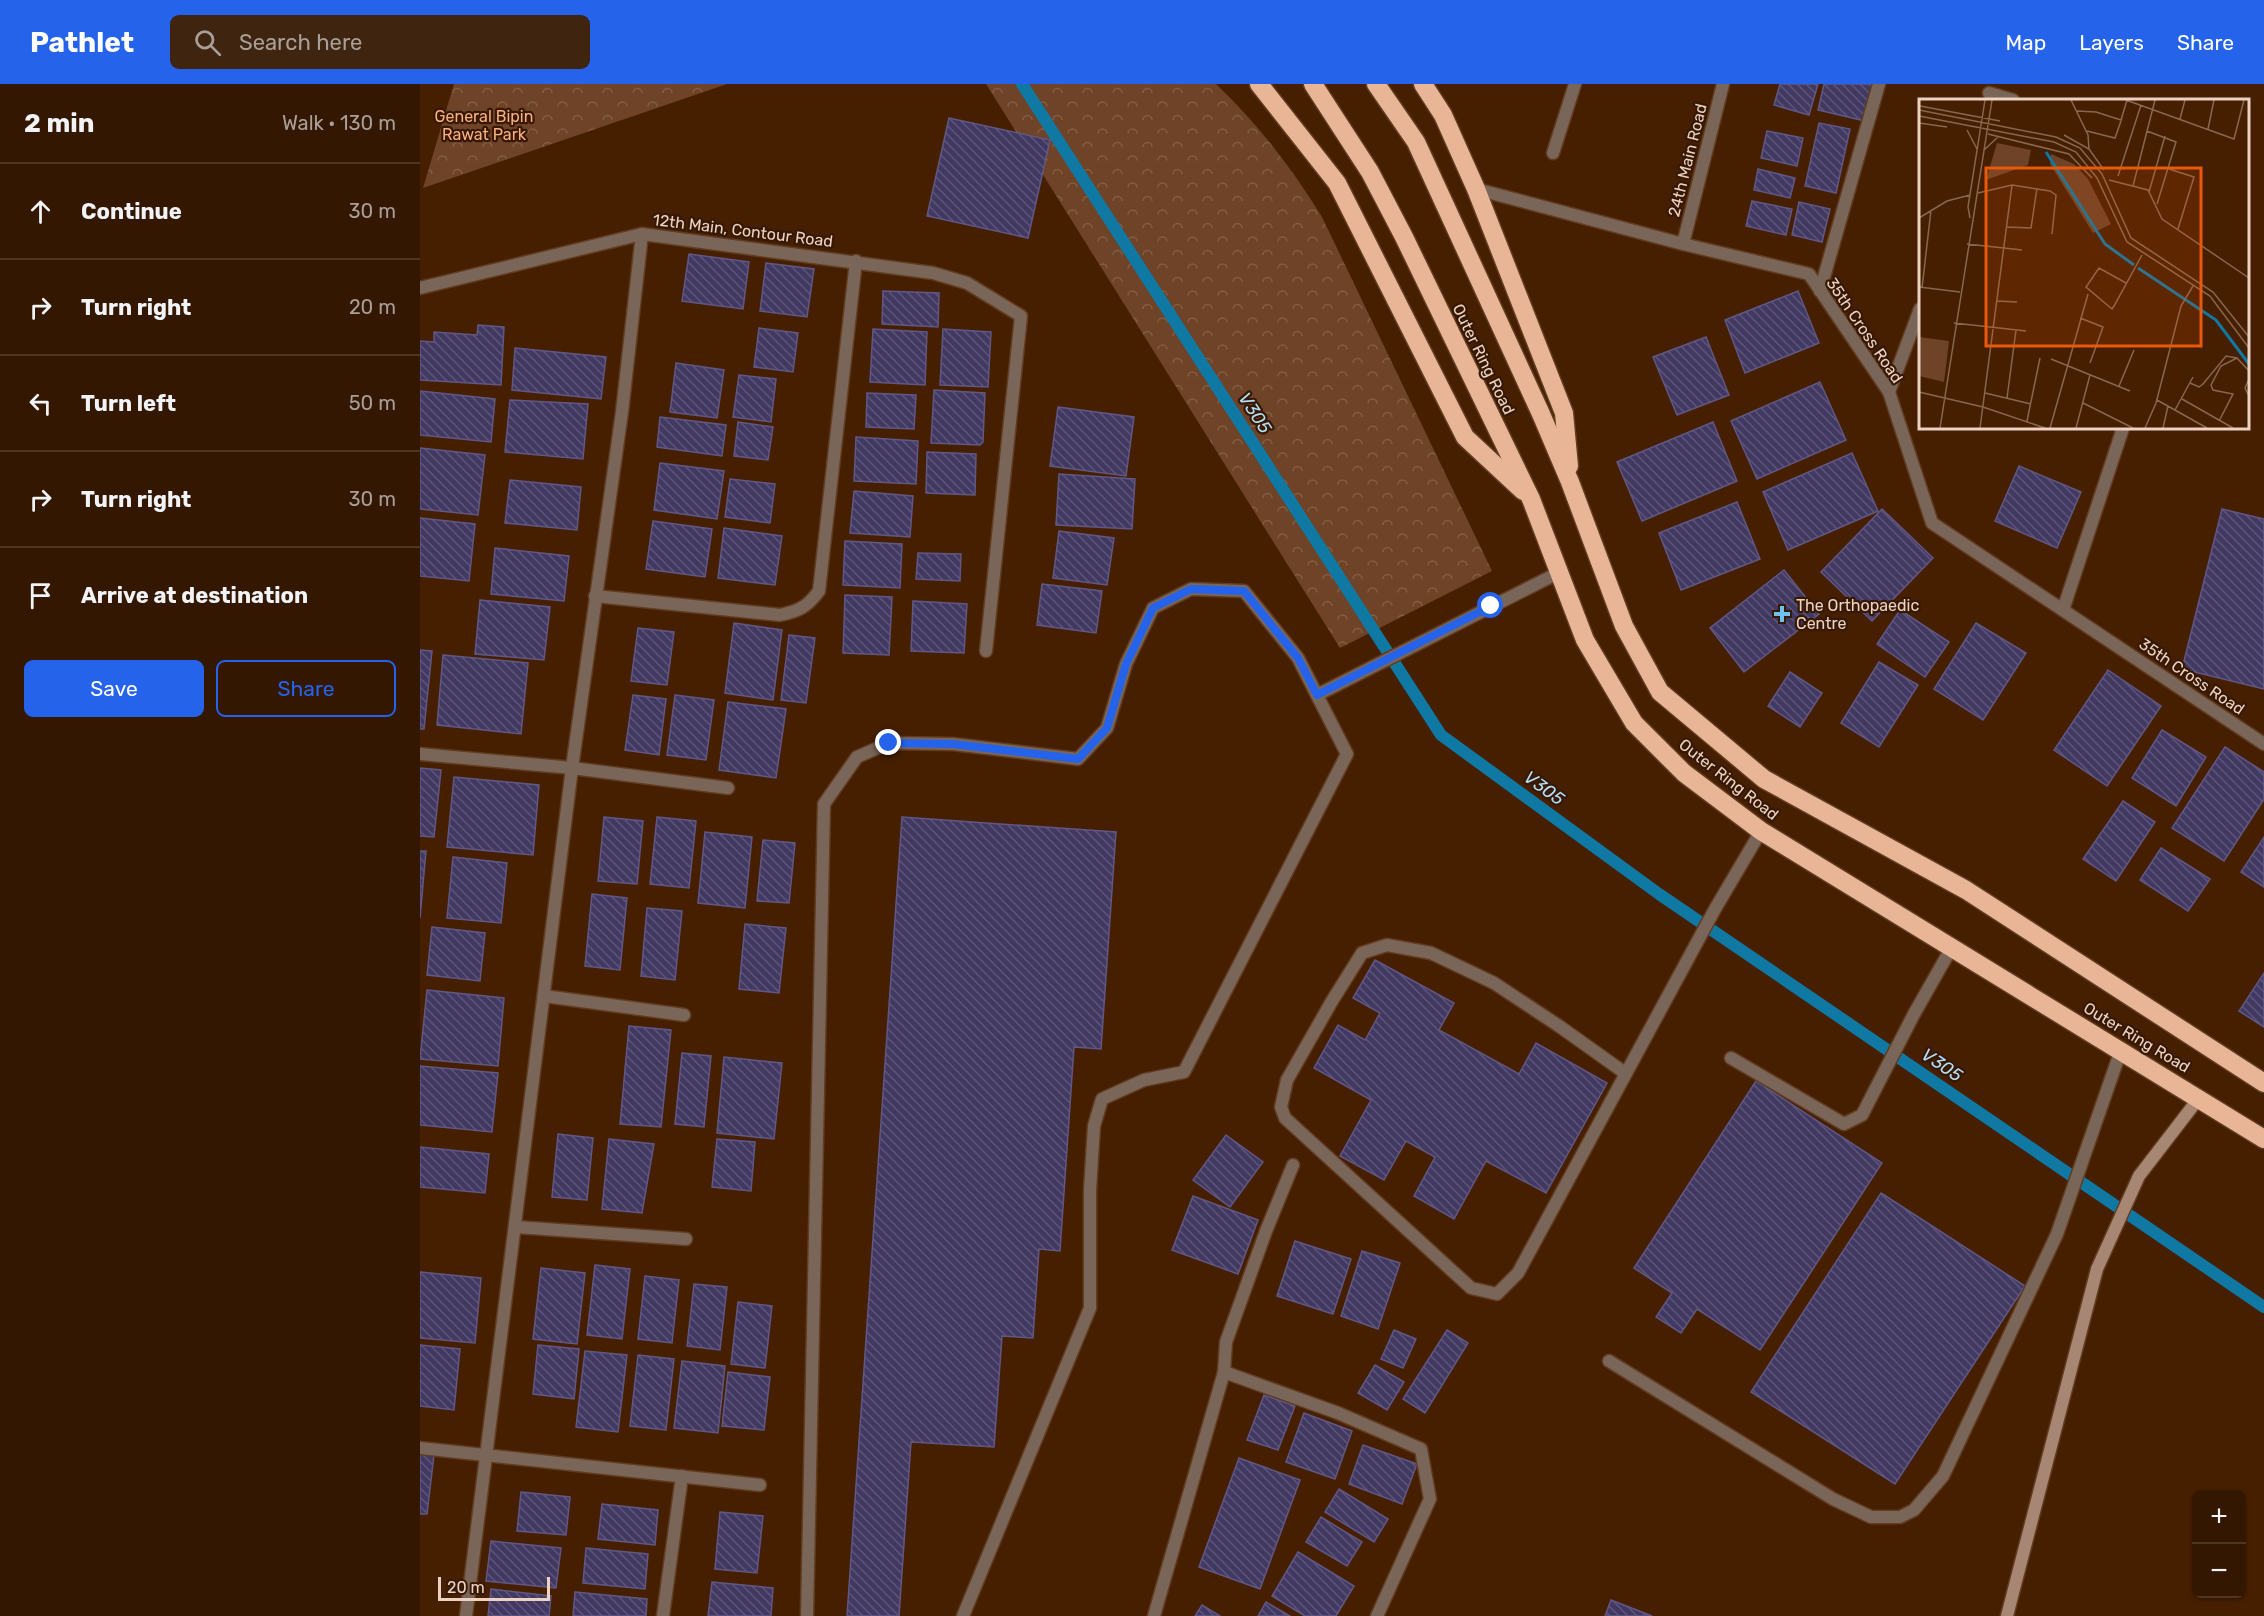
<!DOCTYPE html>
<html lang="en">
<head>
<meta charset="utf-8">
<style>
  :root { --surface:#341701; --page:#3f2410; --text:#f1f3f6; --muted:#a99f99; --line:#4e3623; --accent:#2563eb }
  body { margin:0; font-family:Rubik,sans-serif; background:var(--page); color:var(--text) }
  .controls { position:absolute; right:18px; bottom:18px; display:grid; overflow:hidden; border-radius:9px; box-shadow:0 2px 4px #0004 }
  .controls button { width:54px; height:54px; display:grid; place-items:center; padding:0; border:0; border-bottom:2px solid var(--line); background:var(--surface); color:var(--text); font:30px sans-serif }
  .scale { position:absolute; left:18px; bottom:15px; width:112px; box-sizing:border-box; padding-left:6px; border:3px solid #ecd2c3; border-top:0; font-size:16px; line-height:21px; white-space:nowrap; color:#ecd2c3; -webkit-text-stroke:4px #361803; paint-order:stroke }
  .stop { position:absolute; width:18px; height:18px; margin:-14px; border:4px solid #2563eb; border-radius:50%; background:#fff }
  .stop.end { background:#2563eb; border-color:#fff; box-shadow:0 2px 6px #0008 }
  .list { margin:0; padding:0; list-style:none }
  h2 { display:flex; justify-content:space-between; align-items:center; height:78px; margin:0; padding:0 24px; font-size:26px }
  h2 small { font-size:20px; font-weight:400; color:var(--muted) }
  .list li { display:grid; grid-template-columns:39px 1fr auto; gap:18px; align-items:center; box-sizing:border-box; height:96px; padding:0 24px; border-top:2px solid var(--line) }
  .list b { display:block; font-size:22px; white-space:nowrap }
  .list em { font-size:20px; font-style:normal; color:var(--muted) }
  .actions { display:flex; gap:12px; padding:18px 24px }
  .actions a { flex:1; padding:14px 0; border:2px solid var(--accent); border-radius:9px; text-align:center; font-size:21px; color:var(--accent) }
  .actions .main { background:var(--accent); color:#fff }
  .icon { flex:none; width:33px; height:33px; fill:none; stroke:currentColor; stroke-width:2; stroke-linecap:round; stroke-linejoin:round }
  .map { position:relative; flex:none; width:1844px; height:1532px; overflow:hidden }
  header { display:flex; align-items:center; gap:36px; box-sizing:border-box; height:84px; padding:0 30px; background:var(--accent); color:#fff }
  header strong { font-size:28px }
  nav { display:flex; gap:33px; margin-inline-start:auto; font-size:21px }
  .search { width:420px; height:54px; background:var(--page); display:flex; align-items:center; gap:15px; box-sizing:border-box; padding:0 21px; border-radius:9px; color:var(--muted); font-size:22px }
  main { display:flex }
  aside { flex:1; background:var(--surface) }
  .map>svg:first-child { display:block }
  .park { fill:url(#park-crowns) }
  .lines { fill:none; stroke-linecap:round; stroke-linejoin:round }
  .stream { stroke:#0f79a4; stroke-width:12 }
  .building { fill:url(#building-back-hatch); stroke:#605784; stroke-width:1.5 }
  .lane-casing { stroke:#613c20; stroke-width:15 }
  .street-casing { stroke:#613c20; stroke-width:15 }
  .secondary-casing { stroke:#613c20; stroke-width:15 }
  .highway-casing { stroke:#613c20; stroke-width:21 }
  .lane { stroke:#7a6659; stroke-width:12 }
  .street { stroke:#7a6659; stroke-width:12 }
  .secondary { stroke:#a78673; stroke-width:12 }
  .highway { stroke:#e8b697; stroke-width:18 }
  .route { stroke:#2563eb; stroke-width:8 }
  .poi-dot { fill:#6ac3f1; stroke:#361803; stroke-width:2 }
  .labels { text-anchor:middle; stroke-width:4.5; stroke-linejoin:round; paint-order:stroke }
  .park-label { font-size:16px; fill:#fdb07f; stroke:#361803 }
  .street-label { font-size:16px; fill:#ecd2c3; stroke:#361803 }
  .poi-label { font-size:16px; fill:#ecd2c3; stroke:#361803; text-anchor:start }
  .water-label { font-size:18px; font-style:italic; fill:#b3ddf5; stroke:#361803 }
  .inset-river { fill:none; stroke:#0f79a4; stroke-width:3 }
  .inset-road { fill:none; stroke:#88674f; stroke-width:1.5 }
  .view { fill:#e8590c; fill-opacity:0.15; stroke:#e8590c; stroke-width:3 }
  .inset-edge { fill:none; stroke:#ecd2c3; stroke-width:3 }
</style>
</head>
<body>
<header>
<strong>Pathlet</strong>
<div class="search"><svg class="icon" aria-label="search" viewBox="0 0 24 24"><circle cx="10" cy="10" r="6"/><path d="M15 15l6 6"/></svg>Search here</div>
<nav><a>Map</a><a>Layers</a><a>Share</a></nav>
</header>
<main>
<aside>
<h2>2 min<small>Walk · 130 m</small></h2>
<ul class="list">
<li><svg class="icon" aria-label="ahead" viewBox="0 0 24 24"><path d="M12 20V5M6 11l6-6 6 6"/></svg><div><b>Continue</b></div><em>30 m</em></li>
<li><svg class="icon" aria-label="right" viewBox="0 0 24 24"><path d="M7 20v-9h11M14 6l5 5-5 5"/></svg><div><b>Turn right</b></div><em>20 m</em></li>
<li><svg class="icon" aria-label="left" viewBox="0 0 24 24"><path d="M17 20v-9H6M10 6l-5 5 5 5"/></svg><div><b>Turn left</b></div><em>50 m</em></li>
<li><svg class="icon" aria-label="right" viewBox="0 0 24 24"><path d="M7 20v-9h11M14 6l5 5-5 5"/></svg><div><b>Turn right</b></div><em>30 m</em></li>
<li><svg class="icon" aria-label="arrive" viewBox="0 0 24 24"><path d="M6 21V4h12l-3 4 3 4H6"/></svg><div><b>Arrive at destination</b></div></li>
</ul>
<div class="actions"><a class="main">Save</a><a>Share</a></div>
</aside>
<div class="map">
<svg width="1844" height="1532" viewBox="0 0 1844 1532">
  <defs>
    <pattern id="park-crowns" width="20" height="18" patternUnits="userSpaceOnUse" patternTransform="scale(1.5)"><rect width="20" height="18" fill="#6e4327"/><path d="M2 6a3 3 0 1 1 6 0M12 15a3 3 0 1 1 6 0" fill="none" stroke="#835d45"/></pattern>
    <pattern id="building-back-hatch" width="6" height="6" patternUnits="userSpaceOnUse" patternTransform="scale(1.5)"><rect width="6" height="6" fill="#423963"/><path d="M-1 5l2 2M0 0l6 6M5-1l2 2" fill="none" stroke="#5d5578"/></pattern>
  </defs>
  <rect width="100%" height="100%" fill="#461f01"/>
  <g class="park">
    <path d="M34,0H307L3,104Z"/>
    <path d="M566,0H796C838,40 871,83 902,133L1072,487L920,564Z"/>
  </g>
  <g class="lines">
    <path class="stream" d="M602,0L1021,651L1239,810L1844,1223"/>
  </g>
  <g class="building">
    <path d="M1360,0H1398L1389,31L1354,21Z"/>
    <path d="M1404,0H1454L1445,37L1398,26Z"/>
    <path d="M529,34L630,56L608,154L507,132Z"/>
    <path d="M1399,39L1430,45L1416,109L1385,102Z"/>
    <path d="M1347,47L1383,54L1377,82L1341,74Z"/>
    <path d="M1338,85L1375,94L1370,114L1334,106Z"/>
    <path d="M1332,117L1372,125L1366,151L1326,142Z"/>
    <path d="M1379,118L1410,125L1402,158L1372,151Z"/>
    <path d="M269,170L329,178L323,225L262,217Z"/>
    <path d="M346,179L394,185L387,233L340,227Z"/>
    <path d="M463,207L519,209L518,243L462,240Z"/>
    <path d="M1378,207L1399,259L1325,289L1305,236Z"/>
    <path d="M58,241L84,243L81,301L0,296V257L14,258V248L57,251Z"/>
    <path d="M339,244L378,249L373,288L334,283Z"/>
    <path d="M453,245L507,248L505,301L450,298Z"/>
    <path d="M523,245L571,248L568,303L520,301Z"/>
    <path d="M1286,253L1309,311L1257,331L1233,273Z"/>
    <path d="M95,264L186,273L181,315L92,306Z"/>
    <path d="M256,279L304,286L297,334L250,328Z"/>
    <path d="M319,291L356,295L351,338L313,333Z"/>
    <path d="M1400,298L1426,356L1337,395L1311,337Z"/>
    <path d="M514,306L565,309L563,358L560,361L511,359Z"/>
    <path d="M0,307L75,315L71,358L0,351Z"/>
    <path d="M447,309L496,311L494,345L446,343Z"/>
    <path d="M90,316L168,320L163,375L85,368Z"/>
    <path d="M638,323L714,333L706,392L630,382Z"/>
    <path d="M240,333L306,341L302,372L237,363Z"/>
    <path d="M318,338L353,343L348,376L314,372Z"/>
    <path d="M1293,338L1317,397L1222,437L1197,378Z"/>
    <path d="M436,353L498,357L496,400L434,397Z"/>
    <path d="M0,364L65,371L58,431L0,425Z"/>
    <path d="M507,368L556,370L555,411L506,409Z"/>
    <path d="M1432,369L1458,427L1368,466L1343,408Z"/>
    <path d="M240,379L304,387L297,435L234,426Z"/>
    <path d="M1599,382L1661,408L1637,464L1575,437Z"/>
    <path d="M639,390L715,395L712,445L636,441Z"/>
    <path d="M310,395L355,400L350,439L305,433Z"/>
    <path d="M90,396L161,403L157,446L85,439Z"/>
    <path d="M434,407L493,412L490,453L430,449Z"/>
    <path d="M1317,418L1340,475L1261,506L1239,449Z"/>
    <path d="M1462,425L1513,474L1452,537L1401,488Z"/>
    <path d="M1802,425L1844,435V605L1762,585Z"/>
    <path d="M0,434L55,440L49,497L0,492Z"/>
    <path d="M233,437L292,445L285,493L226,485Z"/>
    <path d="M304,444L362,452L355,501L298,494Z"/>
    <path d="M639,447L694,454L687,501L633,494Z"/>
    <path d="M425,457L482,460L480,504L423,501Z"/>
    <path d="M75,464L149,472L144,517L71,510Z"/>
    <path d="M498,469L541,470L540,497L496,495Z"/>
    <path d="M1364,486L1399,530L1324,588L1290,544Z"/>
    <path d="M622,500L682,507L676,549L617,541Z"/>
    <path d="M425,511L472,513L469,571L423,569Z"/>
    <path d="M60,516L130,523L124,576L55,570Z"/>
    <path d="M493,517L547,520L544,569L491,567Z"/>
    <path d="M1480,526L1529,558L1505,593L1457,560Z"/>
    <path d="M314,539L362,546L353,616L305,609Z"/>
    <path d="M1556,539L1606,569L1563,636L1514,605Z"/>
    <path d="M218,544L254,548L247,601L211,597Z"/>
    <path d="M369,551L395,554L386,619L361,616Z"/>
    <path d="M0,566L12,567L4,645H0Z"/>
    <path d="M23,571L108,579L101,650L17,641Z"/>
    <path d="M1459,578L1498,601L1459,663L1421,639Z"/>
    <path d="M1688,586L1741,622L1687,702L1634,666Z"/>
    <path d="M1370,588L1402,609L1380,643L1348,622Z"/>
    <path d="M213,611L246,615L239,671L205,666Z"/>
    <path d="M255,611L294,616L286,676L247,671Z"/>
    <path d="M308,618L366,625L356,694L299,686Z"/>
    <path d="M1742,646L1786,673L1756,722L1712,694Z"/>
    <path d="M1805,663L1844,688V715L1804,777L1752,744Z"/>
    <path d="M0,684L21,686L14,753L0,752Z"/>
    <path d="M34,693L119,701L113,771L27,763Z"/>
    <path d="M1703,717L1735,738L1696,797L1663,775Z"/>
    <path d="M184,733L223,737L217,800L178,797Z"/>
    <path d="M237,733L276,737L269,804L230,800Z"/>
    <path d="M482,733L696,748L681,965L654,963L640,1167L619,1165L613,1254L582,1252L574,1363L491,1358L479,1532H427Z"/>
    <path d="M285,748L332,753L325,824L278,819Z"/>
    <path d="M1844,753V803L1821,788Z"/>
    <path d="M343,756L375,759L369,819L337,817Z"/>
    <path d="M1741,764L1790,795L1768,827L1720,796Z"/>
    <path d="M0,767H6L0,834Z"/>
    <path d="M33,773L87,779L81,839L27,834Z"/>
    <path d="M172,810L207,814L200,886L165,882Z"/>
    <path d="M227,824L262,827L255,896L221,892Z"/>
    <path d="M325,840L366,844L359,909L319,905Z"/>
    <path d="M12,843L65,849L60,897L7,891Z"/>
    <path d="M955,876L1034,919L1019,946L1099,990L1116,959L1187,999L1126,1109L1066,1077L1034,1135L994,1112L1015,1073L986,1057L964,1096L920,1072L951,1016L894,984L918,941L945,956L960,929L933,914Z"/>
    <path d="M1844,889V943L1819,927Z"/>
    <path d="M7,906L84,914L78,982L0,975Z"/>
    <path d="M209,942L251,946L241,1043L200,1040Z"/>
    <path d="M262,969L291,972L284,1043L255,1040Z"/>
    <path d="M304,973L362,979L354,1055L297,1049Z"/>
    <path d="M0,982L78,989L72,1048L0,1041Z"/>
    <path d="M1336,997L1462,1079L1340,1266L1277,1225L1261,1249L1236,1233L1252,1209L1214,1184Z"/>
    <path d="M138,1050L173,1054L167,1116L132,1113Z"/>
    <path d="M806,1051L843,1078L810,1123L773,1096Z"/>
    <path d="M189,1055L234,1060L222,1129L182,1125Z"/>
    <path d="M297,1055L335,1058L331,1107L292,1103Z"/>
    <path d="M0,1063L69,1070L65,1109L0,1103Z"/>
    <path d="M1461,1109L1605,1202L1475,1400L1331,1308Z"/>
    <path d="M773,1112L838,1136L818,1190L752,1166Z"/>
    <path d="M875,1157L931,1175L913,1230L857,1212Z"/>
    <path d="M942,1167L980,1179L958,1245L921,1232Z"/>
    <path d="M175,1181L210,1185L202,1255L167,1251Z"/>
    <path d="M121,1184L165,1189L157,1260L113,1255Z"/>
    <path d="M0,1188L61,1194L55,1259L0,1254Z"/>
    <path d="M225,1192L259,1196L252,1259L218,1255Z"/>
    <path d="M274,1200L307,1203L300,1266L267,1262Z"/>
    <path d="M318,1218L352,1222L345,1284L311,1280Z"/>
    <path d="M974,1246L996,1255L983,1284L961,1275Z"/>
    <path d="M1027,1246L1048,1259L1005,1329L983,1315Z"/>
    <path d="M0,1261L40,1265L34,1326L0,1322Z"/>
    <path d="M118,1261L159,1265L154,1315L113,1310Z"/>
    <path d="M165,1267L207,1271L198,1348L156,1343Z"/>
    <path d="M218,1271L254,1275L246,1346L210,1342Z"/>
    <path d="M262,1277L305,1282L298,1349L254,1344Z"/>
    <path d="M955,1281L984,1298L967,1326L938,1309Z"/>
    <path d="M308,1288L350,1293L344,1346L302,1342Z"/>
    <path d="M844,1311L875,1322L858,1366L827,1356Z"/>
    <path d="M884,1329L932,1347L915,1395L866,1378Z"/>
    <path d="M943,1361L997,1380L982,1420L929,1400Z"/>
    <path d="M0,1370L14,1371L7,1430H0Z"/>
    <path d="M819,1374L880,1396L840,1505L779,1483Z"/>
    <path d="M919,1405L968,1435L954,1458L905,1428Z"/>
    <path d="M101,1408L150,1413L146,1451L97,1447Z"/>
    <path d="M182,1420L238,1426L235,1461L178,1455Z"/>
    <path d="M300,1428L343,1432L337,1489L295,1485Z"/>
    <path d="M901,1433L942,1458L927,1482L886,1458Z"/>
    <path d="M71,1457L141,1464L136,1504L66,1497Z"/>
    <path d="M166,1464L228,1470L225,1505L163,1499Z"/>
    <path d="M878,1468L934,1502L916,1532H885L852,1512Z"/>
    <path d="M292,1498L353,1504L351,1532H288Z"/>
    <path d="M71,1505L131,1512L129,1532H68Z"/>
    <path d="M155,1508L227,1515L226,1532H153Z"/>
    <path d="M1191,1516L1232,1532H1185Z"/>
    <path d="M846,1518L870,1532H838Z"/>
    <path d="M782,1521L800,1532H775Z"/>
  </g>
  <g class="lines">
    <g class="lane-casing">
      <g id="lane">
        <path d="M897,611L1138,489"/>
        <path d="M1311,974L1424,1040L1442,1031L1494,930L1532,863"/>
        <path d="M1189,1277L1413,1415L1451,1433H1480L1494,1426L1523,1392L1637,1150L1701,966"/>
        <path d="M387,1532L404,720L437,673L469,659L533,660L658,675L687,644L706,580L733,524L771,505L824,507L878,574L927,670L764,988L724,996L682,1015L674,1042L670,1106V1224L543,1532"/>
      </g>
    </g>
    <g class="street-casing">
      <g id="street">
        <path d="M1569,9L1593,16"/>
        <path d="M1133,69L1155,0"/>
        <path d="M1056,105L1263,160L1389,190L1469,308L1512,439L1844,660"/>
        <path d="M1263,160L1303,0"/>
        <path d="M0,204L222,150L513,189L547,199L601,232L566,567"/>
        <path d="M1400,207L1459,0"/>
        <path d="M1469,308L1500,225"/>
        <path d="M175,512L360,531C379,527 387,523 399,507L436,177"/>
        <path d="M1643,526L1703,344"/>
        <path d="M0,670L152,684L308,704"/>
        <path d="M124,912L264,931"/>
        <path d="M1205,989L1139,942L1074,899L1011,869L967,861L942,869L912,917L867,996L861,1023L865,1034L1051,1204L1077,1210L1098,1189L1295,825L1341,747"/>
        <path d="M96,1143L266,1155"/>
        <path d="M804,1288L918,1329L1001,1365L1010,1415L957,1532"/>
        <path d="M0,1364L340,1401"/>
        <path d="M46,1532L152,684L202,328L222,150"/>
        <path d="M243,1532L262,1392"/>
        <path d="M734,1532L804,1288L806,1258L846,1147L873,1081"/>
      </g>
    </g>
    <g class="secondary-casing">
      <path id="secondary" d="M1587,1532L1677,1185L1719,1092L1779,1014"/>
    </g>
    <g class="highway-casing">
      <g id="highway">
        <path d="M839,0L917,99L1045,353L1103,407"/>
        <path d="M893,0L950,88L984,153L1111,415L1165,556L1214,639L1264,689L1341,747L1844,1055"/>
        <path d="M956,0L996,58L1121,330L1150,398L1204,542L1240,608L1344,695L1546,806L1844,999"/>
        <path d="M1003,0L1023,31L1056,105L1144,329L1149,382"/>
      </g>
    </g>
    <use href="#lane" class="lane"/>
    <use href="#street" class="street"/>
    <use href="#secondary" class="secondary"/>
    <use href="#highway" class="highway"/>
  </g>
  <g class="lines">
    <path class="route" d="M469,659L533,660L658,675L687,644L706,580L733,524L771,505L824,507L878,574L897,611L1071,522"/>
  </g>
  <path class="poi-dot" d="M1359 521h6v6h6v6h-6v6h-6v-6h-6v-6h6z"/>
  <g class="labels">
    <g class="park-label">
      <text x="64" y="38">General Bipin<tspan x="64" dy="18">Rawat Park</tspan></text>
    </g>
    <g class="street-label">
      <text transform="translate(1267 76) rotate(-76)" y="6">24th Main Road</text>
      <text transform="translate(323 146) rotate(7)" y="6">12th Main, Contour Road</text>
      <text transform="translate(1445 246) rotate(56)" y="6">35th Cross Road</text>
      <text transform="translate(1064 275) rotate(64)" y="6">Outer Ring Road</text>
      <text transform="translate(1772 592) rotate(34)" y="6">35th Cross Road</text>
      <text transform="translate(1309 695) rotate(38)" y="6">Outer Ring Road</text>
      <text transform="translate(1717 953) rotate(31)" y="6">Outer Ring Road</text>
    </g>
    <g class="poi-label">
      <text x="1376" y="527">The Orthopaedic<tspan x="1376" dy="18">Centre</tspan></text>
    </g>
    <g class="water-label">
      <text transform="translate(835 329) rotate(57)" y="6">V305</text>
      <text transform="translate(1124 704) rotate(36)" y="6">V305</text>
      <text transform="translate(1522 981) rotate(34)" y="6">V305</text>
    </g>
  </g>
  <g transform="translate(1499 15)">
    <rect width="330" height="330" fill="#461f01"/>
    <path d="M78,44L112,51L109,66L67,81ZM132,55L155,65L169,80L192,125L174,134L131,65ZM0,238L30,242L25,283L0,277Z" fill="#6e4327"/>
    <path class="inset-river" d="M127,53L186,145L215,166M219,169L297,221L330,265"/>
    <path class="inset-road" d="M152,1L169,36L170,50M207,1L315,40L325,1M1,7L81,22M0,11L137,38L161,49L183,75L212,139L294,193L330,238M158,12L177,13L202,21L208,1M0,17L135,43L157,53L178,79L208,143L291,197L330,249M261,20L266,1M0,24L28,28M289,30L295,1M48,31L58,50M168,32L196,39L203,19M228,32L257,43L238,105M69,35L150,55L173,79M145,36L170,50L185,71M65,51L80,37M250,70L275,78L259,130M199,77L222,6M190,81L229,91L243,120L330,179M214,87L236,1M230,93L246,37M59,94L93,86L131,92L137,96L133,135M0,119L28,102L51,96M51,119L49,108L66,1M87,128L112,129L118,89M48,145L103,151M207,184L180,169L167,188L193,210L195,207L223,156M0,188L41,193M3,189L12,111M78,202L98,203M161,219L184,228L171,264M35,224L107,232M132,260L211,292M330,280L326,289L330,297M271,284L280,288L284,285L307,257L318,259L330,272M200,287L215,251M0,293L64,308L126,329M66,294L112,305M88,299L97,231M263,300L314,329M238,301L288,329M164,304L214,329M256,311L274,278M108,322L121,259M300,322L314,295L294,291L292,286L302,267L318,259M21,329L73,1M61,329L93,86M131,329L169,195M157,329L171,276M226,329L237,304L262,207L274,187M244,329L249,307"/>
    <path class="view" d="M67,69H282V247H67Z"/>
    <rect width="330" height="330" class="inset-edge"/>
  </g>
</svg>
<div class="controls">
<button>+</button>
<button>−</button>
</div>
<div class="scale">20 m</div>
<div class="stop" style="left:1071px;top:522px"></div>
<div class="stop end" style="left:469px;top:659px"></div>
</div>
</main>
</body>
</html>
